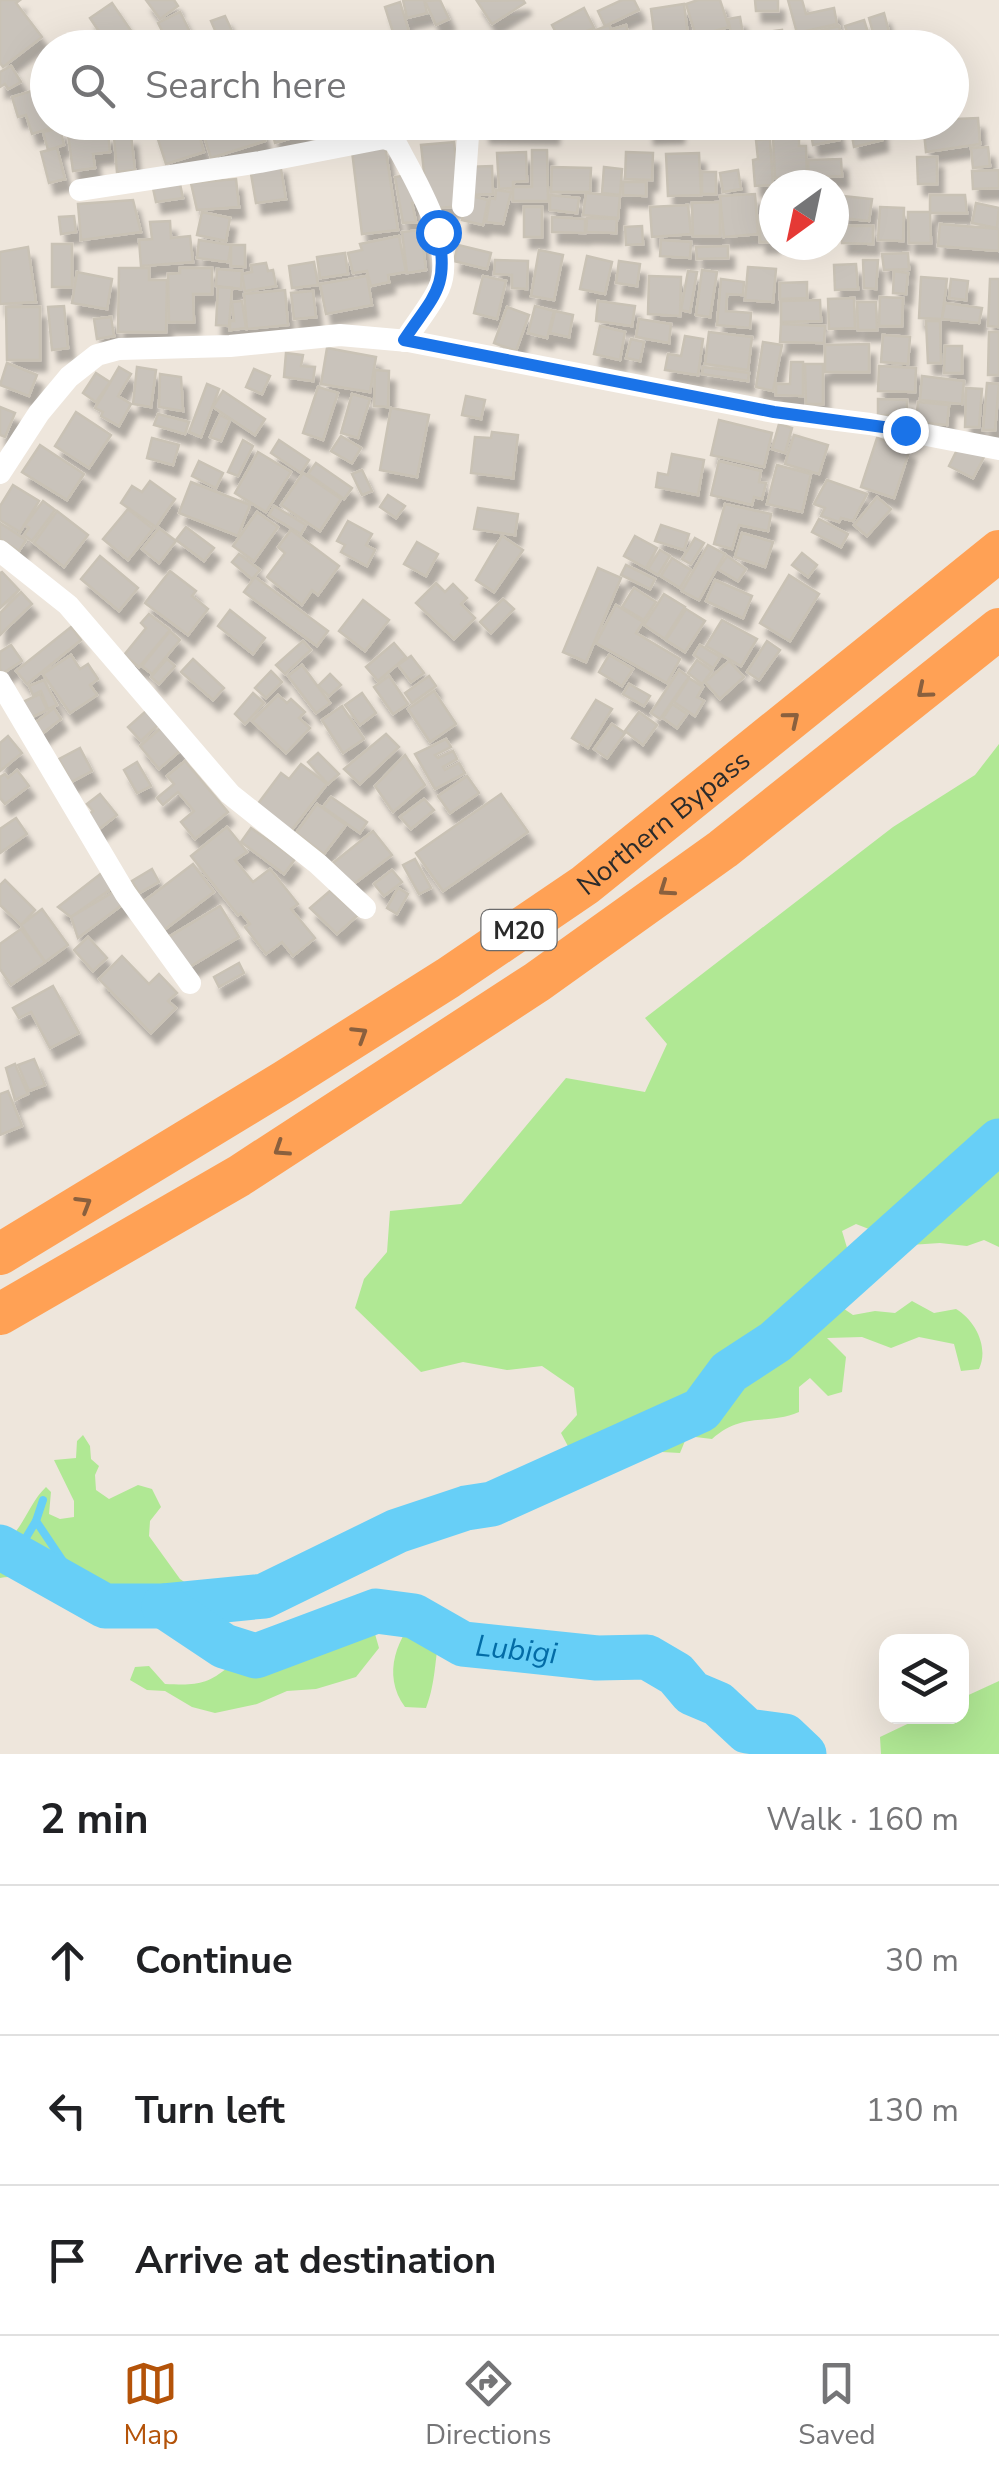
<!DOCTYPE html>
<html lang="en">
<head>
<meta charset="utf-8">
<style>
  :root { --surface:#fff; --page:#f2f2f2; --text:#202124; --muted:#757577; --line:#e0e0e0; --accent:#b45309 }
  body { margin:0; font-family:"Nunito Sans",sans-serif; background:var(--page); color:var(--text) }
  .controls { position:absolute; right:30px; bottom:30px; display:grid; overflow:hidden; border-radius:20px; box-shadow:0 10px 40px #0002 }
  .controls button { width:90px; height:90px; display:grid; place-items:center; padding:0; border:0; border-bottom:2px solid var(--line); background:var(--surface); color:var(--text); font:50px sans-serif }
  .compass { position:absolute; left:759px; top:170px; width:90px; height:90px; border-radius:50%; background:var(--surface); box-shadow:0 10px 40px #0002; rotate:213deg }
  .stop { position:absolute; width:30px; height:30px; margin:-22px; border:8px solid #1a73e8; border-radius:50%; background:#fff }
  .stop.end { background:#1a73e8; border-color:#fff; box-shadow:0 2px 10px #0008 }
  .list { margin:0; padding:0; list-style:none }
  h2 { display:flex; justify-content:space-between; align-items:center; height:130px; margin:0; padding:0 40px; font-size:42px }
  h2 small { font-size:32px; font-weight:400; color:var(--muted) }
  .list li { display:grid; grid-template-columns:65px 1fr auto; gap:30px; align-items:center; box-sizing:border-box; height:150px; padding:0 40px; border-top:2px solid var(--line) }
  .list b { display:block; font-size:38px; white-space:nowrap }
  .list em { font-size:32px; font-style:normal; color:var(--muted) }
  .icon { flex:none; width:55px; height:55px; fill:none; stroke:currentColor; stroke-width:2; stroke-linecap:round; stroke-linejoin:round }
  .map { position:relative; flex:none; width:999px; height:1754px; overflow:hidden }
  .search { position:absolute; background:var(--surface); box-shadow:0 10px 40px #0002; left:30px; right:30px; top:30px; height:110px; display:flex; align-items:center; gap:25px; box-sizing:border-box; padding:0 35px; border-radius:55px; color:var(--muted); font-size:38px }
  .sheet { height:580px; background:var(--surface) }
  nav { display:flex; justify-content:space-around; align-items:center; box-sizing:border-box; height:140px; border-top:2px solid var(--line); background:var(--surface); font-size:28px; color:var(--muted) }
  nav a { display:grid; justify-items:center; gap:5px }
  nav .on { color:var(--accent) }
  .map>svg:first-child { display:block }
  .green { fill:#b0e894 }
  .water { fill:#67cff7 }
  .lines { fill:none; stroke-linecap:round; stroke-linejoin:round }
  .stream { stroke:#67cff7; stroke-width:8 }
  .river { stroke:#67cff7; stroke-width:45 }
  .building { fill:#c9c3bb; stroke:#c9c2b5; stroke-width:2.5; filter:url(#shadow) }
  .street { stroke:#fff; stroke-width:22 }
  .highway { stroke:#ffa155; stroke-width:42 }
  .oneway { stroke:#8a603e }
  .route { stroke:#1a73e8; stroke-width:12 }
  .labels { text-anchor:middle; stroke-width:10; stroke-linejoin:round; paint-order:stroke }
  .shield { fill:#fff; stroke:#6b6b6b; stroke-width:2.5 }
  .shield-label { font-size:25px; font-weight:bold; fill:#2b2b2b }
  .street-label { font-size:28px; fill:#2b2b2b; stroke:#fff }
  .water-label { font-size:30px; font-style:italic; fill:#036ca6; stroke:#fff }
</style>
</head>
<body>
<div class="map">
<svg width="999" height="1754" viewBox="0 0 999 1754">
  <defs>
    <filter id="shadow"><feDropShadow dx="6" dy="11" stdDeviation="2.5" flood-color="#0004"/></filter>
  </defs>
  <rect width="100%" height="100%" fill="#eee6dc"/>
  <g class="green">
    <path d="M999,744V1247L984,1240L967,1246L940,1243L910,1245L856,1224L842,1231L848,1251L888,1263L886,1271L873,1283L847,1266L835,1275L837,1304L853,1315L875,1311L895,1313L912,1301L934,1313L956,1309C976,1321 989,1348 979,1369L961,1371L954,1344L919,1337L891,1348L862,1337L827,1338L846,1357L842,1392L828,1396L810,1378L799,1387V1412C766,1426 743,1411 712,1439L687,1436L680,1453L662,1452L634,1421L570,1450L561,1433L577,1415L574,1388L542,1366L507,1370L463,1362L421,1372L355,1308L364,1279L387,1252L390,1211L461,1204L566,1078L645,1092L667,1044L645,1018L893,827L975,775Z"/>
    <path d="M83,1435L90,1446L91,1459L99,1466L95,1475L96,1490L109,1499L138,1485L152,1489L161,1507L150,1521L149,1536L180,1579L193,1588L214,1616L224,1638L253,1652L307,1625L350,1611L373,1627L379,1648L356,1677L316,1689L287,1691L257,1704L215,1713L192,1707L165,1691L147,1690L130,1680L135,1667L149,1666L165,1684C194,1685 206,1686 228,1667L205,1659L184,1642L172,1619L121,1585L98,1584L85,1601C57,1584 33,1572 0,1578V1546C24,1531 27,1505 46,1487L51,1492L49,1514L60,1519L74,1517V1501L54,1460L76,1458L77,1441Z"/>
    <path d="M423,1610L438,1618L442,1627C434,1654 437,1680 426,1708L405,1707C381,1674 397,1636 423,1610Z"/>
    <path d="M999,1681V1754H881L880,1737L922,1717L962,1716V1698Z"/>
  </g>
  <path class="water" d="M654,1647L671,1657L705,1691L726,1696L756,1732L749,1741L730,1730L722,1718L676,1696L658,1670L636,1657Z"/>
  <g class="lines">
    <g class="stream">
      <path d="M43,1500L36,1521L85,1594"/>
      <path d="M15,1556L36,1521"/>
    </g>
    <g class="river">
      <path d="M0,1547L105,1606H164L264,1596L397,1531L466,1508L492,1504L701,1410L729,1372L775,1342L999,1141"/>
      <path id="s1" d="M164,1606L224,1646L256,1656L376,1611L414,1616L463,1644L597,1658L647,1657L676,1674L692,1693L718,1704L747,1731L785,1736L804,1754"/>
    </g>
  </g>
  <g class="building">
    <path d="M0,0H20L16,3L42,37L3,67L0,63Z"/>
    <path d="M146,0H174L178,6L160,19Z"/>
    <path d="M403,0H424L427,13L407,18Z"/>
    <path d="M440,0L449,19L436,25L425,1Z"/>
    <path d="M523,0L525,3L492,24L477,1Z"/>
    <path d="M622,0H634L639,10L605,26L598,11Z"/>
    <path d="M698,0H720L729,27L696,36L686,4Z"/>
    <path d="M755,0H778V11H756Z"/>
    <path d="M788,0H802L806,14L834,8L837,24L797,33Z"/>
    <path d="M400,2L414,48H398L385,7Z"/>
    <path d="M112,3L136,38L123,48H110L90,18Z"/>
    <path d="M684,4L688,36L668,39L669,46L656,48L651,9Z"/>
    <path d="M584,8L594,28L561,42L552,25Z"/>
    <path d="M180,12L198,48H171L158,23Z"/>
    <path d="M884,13L892,43L877,47L869,18Z"/>
    <path d="M225,16L232,31L218,37L211,21Z"/>
    <path d="M740,17L744,40L733,41L728,19Z"/>
    <path d="M864,20L873,48H852L845,26Z"/>
    <path d="M609,25L615,39L594,47L588,33Z"/>
    <path d="M626,25L632,48H602L617,42L613,29Z"/>
    <path d="M839,26L844,48H823L819,31Z"/>
    <path d="M782,30L784,44L761,46L759,33Z"/>
    <path d="M11,66L21,82L8,89L5,84L0,87V72Z"/>
    <path d="M38,89L51,128L32,134L26,115L18,117L12,97Z"/>
    <path d="M952,109L955,119L978,118L980,144L926,152L923,122H952Z"/>
    <path d="M181,122H195L204,152L166,164L155,130Z"/>
    <path d="M259,122L265,141L211,158L200,123Z"/>
    <path d="M270,122H303L306,134L275,143Z"/>
    <path d="M484,122H553V133L484,132Z"/>
    <path d="M648,122H678V132L648,133Z"/>
    <path d="M98,123L100,134L108,133L110,152L93,154L95,168L73,171L67,127Z"/>
    <path d="M835,123L839,140L813,145L810,128Z"/>
    <path d="M880,123L882,140L854,147L851,130Z"/>
    <path d="M60,128L64,145L48,150L43,132Z"/>
    <path d="M131,135L135,170L117,172L114,137Z"/>
    <path d="M799,136V146H806L807,177L775,178L773,137Z"/>
    <path d="M770,139L773,185L755,186L753,160L758,159L756,140Z"/>
    <path d="M454,142L461,206L428,209L421,145Z"/>
    <path d="M385,146L398,230L362,234L352,151Z"/>
    <path d="M988,147L990,166L973,168L971,148Z"/>
    <path d="M57,148L65,179L49,183L41,152Z"/>
    <path d="M532,150H547L548,201H513V187H532Z"/>
    <path d="M526,152L527,181L513,182V188L499,189L497,153Z"/>
    <path d="M626,152L653,153L652,180L625,179Z"/>
    <path d="M699,153L701,195L668,196L666,154Z"/>
    <path d="M917,157H937V184H918Z"/>
    <path d="M841,159L842,176L809,177L808,160Z"/>
    <path d="M280,163L286,199L256,203L250,168Z"/>
    <path d="M492,166L493,194L467,195L466,167Z"/>
    <path d="M552,167L591,168L590,192H551Z"/>
    <path d="M604,167L622,169L620,195L602,193Z"/>
    <path d="M738,170L741,189L723,192L720,173Z"/>
    <path d="M999,170V188L973,189L972,171Z"/>
    <rect x="702" y="172" width="14" height="22"/>
    <path d="M409,175L418,202L412,203L416,222L403,223L395,177Z"/>
    <path d="M236,179L239,207L197,210L191,183Z"/>
    <path d="M623,182H646V196L623,195Z"/>
    <path d="M180,184L183,198L156,202L153,188Z"/>
    <path d="M496,190L511,192L503,224L486,222L490,198L495,199Z"/>
    <path d="M586,193L620,196L618,218L583,215Z"/>
    <path d="M755,194L758,234L724,237L720,196Z"/>
    <path d="M467,195L488,200L483,225L462,220Z"/>
    <path d="M550,195L579,198L577,213L550,210Z"/>
    <path d="M930,195H965L967,213H930Z"/>
    <path d="M843,196L872,199L869,221L841,218Z"/>
    <path d="M133,200L141,232L81,240L78,204Z"/>
    <path d="M720,202V236H693L692,203Z"/>
    <path d="M976,203L999,208L997,228L972,223Z"/>
    <path d="M688,205L691,234L652,237L650,207Z"/>
    <rect x="524" y="207" width="18" height="30"/>
    <path d="M880,207L904,208L903,241L878,240Z"/>
    <path d="M202,212L230,218L226,241L197,235Z"/>
    <path d="M908,212H930L931,243H909Z"/>
    <path d="M74,216L76,232L61,234L59,217Z"/>
    <rect x="760" y="216" width="14" height="26"/>
    <path d="M552,217L585,219V233L552,232Z"/>
    <path d="M587,218L617,219L616,233L586,232Z"/>
    <path d="M170,221L171,238L190,236L193,262L141,266L139,240L152,239L150,222Z"/>
    <path d="M940,224L999,229V251L938,246Z"/>
    <path d="M642,226L643,244L626,245L625,227Z"/>
    <path d="M842,226H873V244L842,243Z"/>
    <path d="M421,230L426,270L407,273L402,232Z"/>
    <path d="M399,236L406,272L388,275L389,282L371,286L367,271L353,273L348,253L362,250L360,244Z"/>
    <path d="M199,240L231,245L228,262L197,258Z"/>
    <path d="M661,240L691,242L690,258L660,256Z"/>
    <rect x="52" y="244" width="20" height="43"/>
    <path d="M231,245H245V267L231,266Z"/>
    <path d="M458,245L491,253L487,269L454,261Z"/>
    <path d="M728,246V258L697,259L696,247Z"/>
    <path d="M28,247L36,302L0,304V252Z"/>
    <path d="M539,250L563,255L554,300L531,296Z"/>
    <path d="M345,253L348,274L320,278L317,257Z"/>
    <path d="M908,253L909,269L884,270L882,254Z"/>
    <path d="M587,256L612,262L605,294L580,289Z"/>
    <path d="M495,260L528,261L527,289L512,288V275L494,274Z"/>
    <path d="M863,260H878L876,289L864,288Z"/>
    <path d="M619,261L640,264L637,286L616,283Z"/>
    <path d="M314,262L318,285L292,288L289,266Z"/>
    <path d="M266,263L268,271L273,270L276,286L245,291L242,274L252,272L251,265Z"/>
    <path d="M856,264L858,289L835,290L834,265Z"/>
    <path d="M748,267L776,269L773,302L745,300Z"/>
    <path d="M119,268H149V280H167L166,332H118Z"/>
    <path d="M180,268H212V294H193L194,322H169L168,274L180,273Z"/>
    <path d="M217,269L242,271L241,289L216,286Z"/>
    <path d="M702,270L717,272L710,317L696,315Z"/>
    <path d="M688,271L697,272L690,312L681,310Z"/>
    <path d="M894,271L908,273L906,294L893,293Z"/>
    <path d="M77,272L112,279L107,309L72,303Z"/>
    <path d="M367,276L372,305L326,314L320,284Z"/>
    <path d="M483,276L506,281L497,319L474,313Z"/>
    <path d="M649,276L681,277L680,316L648,314Z"/>
    <path d="M921,277L947,279L942,319L919,318Z"/>
    <path d="M721,279L744,282L743,295L727,294L726,311L751,313L750,328L717,325Z"/>
    <path d="M951,279L968,281L966,300L949,298Z"/>
    <path d="M990,279H999V327L988,326Z"/>
    <path d="M807,282V298L780,299V283Z"/>
    <path d="M218,287L232,288L229,326L216,325Z"/>
    <path d="M285,290L288,325L247,329L244,294Z"/>
    <path d="M313,291L316,317L294,319L291,293Z"/>
    <path d="M880,297L903,298L902,326H879Z"/>
    <path d="M854,298L855,328L829,329L828,299Z"/>
    <path d="M820,300L821,321L781,322V301Z"/>
    <path d="M242,301L246,328L230,330V321H234L232,302Z"/>
    <path d="M598,301L635,306L632,326L596,321Z"/>
    <path d="M857,302H876L877,330H858Z"/>
    <path d="M945,303L982,308L979,323L942,319Z"/>
    <path d="M64,306L68,348L52,350L48,307Z"/>
    <path d="M535,306L554,311L547,338L528,333Z"/>
    <path d="M6,307H40V360H7Z"/>
    <path d="M507,307L529,315L516,351L494,343Z"/>
    <path d="M555,311L573,315L569,337L550,333Z"/>
    <path d="M111,317L114,336L97,339L94,319Z"/>
    <path d="M639,319L671,324L669,343L636,337Z"/>
    <path d="M926,321H940L941,363H928Z"/>
    <path d="M781,324L825,326L824,343L780,342Z"/>
    <path d="M600,326L625,332L620,360L594,354Z"/>
    <path d="M709,332L752,337L748,370L705,364Z"/>
    <path d="M989,332H999V375H988Z"/>
    <path d="M883,335L910,337L908,364L881,362Z"/>
    <path d="M685,336L703,339L698,375L665,370L668,354L681,356Z"/>
    <path d="M631,339L644,342L640,361L626,358Z"/>
    <path d="M763,342L782,345L773,391L756,387Z"/>
    <path d="M869,344V372H825V345Z"/>
    <path d="M945,346H962V373H944Z"/>
    <path d="M327,348L376,357L370,392L321,384Z"/>
    <path d="M286,353L303,355L301,366L315,367L313,381L284,377Z"/>
    <path d="M791,362H803V396L776,395V384H790Z"/>
    <path d="M7,363L37,375L29,396L0,385Z"/>
    <path d="M805,364H823V404H806Z"/>
    <path d="M879,366L916,368L915,392L878,391Z"/>
    <path d="M119,367L131,374L118,396L131,404L119,426L101,416L103,412L95,408Z"/>
    <path d="M137,367L156,370L151,407L133,404Z"/>
    <path d="M703,367L749,373L748,381L702,374Z"/>
    <path d="M254,369L270,376L262,394L246,387Z"/>
    <path d="M375,370L389,371L388,407L374,406Z"/>
    <path d="M96,373L110,382L96,402L83,393Z"/>
    <path d="M160,374L181,377L183,411L159,407Z"/>
    <path d="M922,376L964,381L962,404L920,400Z"/>
    <path d="M987,383L999,384L995,430H983Z"/>
    <path d="M207,384L219,389L201,437L189,432Z"/>
    <path d="M318,387L338,393L323,440L303,433Z"/>
    <path d="M966,388L982,389L979,427H965Z"/>
    <path d="M223,391L265,419L255,435L213,407Z"/>
    <path d="M352,394L370,399L358,438L341,433Z"/>
    <path d="M466,396L485,400L481,419L462,415Z"/>
    <path d="M878,399L907,400V416L878,415Z"/>
    <path d="M918,402L949,405L947,425L916,422Z"/>
    <path d="M0,407L15,413L5,437L0,435Z"/>
    <path d="M391,408L429,415L417,477L380,470Z"/>
    <path d="M76,412L111,435L89,468L55,446Z"/>
    <path d="M158,414L189,422L185,434L154,425Z"/>
    <path d="M220,415L230,420L221,441L210,437Z"/>
    <path d="M719,420L772,433L764,467L711,455Z"/>
    <path d="M779,424L792,428L785,453L772,449Z"/>
    <path d="M492,432L518,435L513,478L471,473L475,437L491,438Z"/>
    <path d="M794,435L828,445L819,474L785,464Z"/>
    <path d="M341,436L361,448L352,463L331,451Z"/>
    <path d="M152,438L179,445L173,465L147,458Z"/>
    <path d="M877,438L910,449L894,498L861,487Z"/>
    <path d="M243,440L253,446L238,476L228,472Z"/>
    <path d="M279,440L309,460L301,473L271,453Z"/>
    <path d="M961,442L985,455L973,478L949,466Z"/>
    <path d="M40,445L84,474L67,500L22,472Z"/>
    <path d="M258,452L291,472L266,512L235,493Z"/>
    <path d="M672,454L704,460L698,495L656,487L658,473L668,475Z"/>
    <path d="M199,461L223,473L216,488L192,476Z"/>
    <path d="M719,461L761,471L759,482L766,483L762,499L754,497L752,505L711,495Z"/>
    <path d="M316,463L352,488L344,499L308,474Z"/>
    <path d="M777,465L811,474L802,512L767,504Z"/>
    <path d="M362,470L372,491L362,495L352,474Z"/>
    <path d="M303,473L341,499L320,531L281,505Z"/>
    <path d="M827,480L867,494L853,521L841,518L839,522L821,516L825,508L814,504Z"/>
    <path d="M150,481L175,499L156,527L121,503L132,486L142,492Z"/>
    <path d="M191,482L250,505L238,536L179,513Z"/>
    <path d="M13,485L39,501L20,532L0,520V506Z"/>
    <path d="M388,495L405,506L396,518L380,507Z"/>
    <path d="M877,497L891,509L867,536L854,525Z"/>
    <path d="M43,501L55,510L32,541L24,535L29,528L25,525Z"/>
    <path d="M725,504L771,514L768,531L739,525L732,549L714,544Z"/>
    <path d="M274,506L306,525L301,534L269,515Z"/>
    <path d="M478,508L518,514L515,535L474,529Z"/>
    <path d="M128,509L153,529L128,560L103,539Z"/>
    <path d="M57,511L88,535L64,567L34,543Z"/>
    <path d="M257,512L278,527L254,561L233,546Z"/>
    <path d="M819,519L848,534L841,547L812,532Z"/>
    <path d="M348,521L372,534L366,545L375,550L367,566L341,552L345,545L337,541Z"/>
    <path d="M0,523L26,540L19,551L0,539Z"/>
    <path d="M661,525L689,534L684,550L655,541Z"/>
    <path d="M186,527L214,548L204,561L176,540Z"/>
    <path d="M159,528L176,541L159,563L142,549Z"/>
    <path d="M291,530L339,566L318,595L312,590L302,605L267,577L285,553L278,547Z"/>
    <path d="M742,533L773,542L765,567L735,557Z"/>
    <path d="M502,536L523,550L494,592L476,580Z"/>
    <path d="M635,536L657,548L646,568L624,556Z"/>
    <path d="M695,538L704,543L691,564L682,559Z"/>
    <path d="M417,542L438,554L426,576L404,564Z"/>
    <path d="M708,545L725,554L699,600L682,591Z"/>
    <path d="M660,550L670,556L658,575L648,569Z"/>
    <path d="M802,553L817,565L808,577L792,565Z"/>
    <path d="M239,554L260,570L252,579L232,562Z"/>
    <path d="M100,556L138,588L119,611L81,579Z"/>
    <path d="M727,556L746,569L738,581L718,569Z"/>
    <path d="M672,558L691,570L680,588L661,576Z"/>
    <path d="M626,565L655,579L650,589L621,575Z"/>
    <path d="M598,568L621,578L586,662L563,652Z"/>
    <path d="M170,571L196,591L192,596L208,609L188,635L145,603Z"/>
    <path d="M2,572L19,590L0,608V573Z"/>
    <path d="M789,575L819,594L790,641L760,623Z"/>
    <path d="M255,577L328,631L317,646L244,592Z"/>
    <path d="M715,580L752,596L743,618L706,601Z"/>
    <path d="M436,583L445,592L453,584L467,598L461,604L475,618L454,639L416,603Z"/>
    <path d="M634,588L656,602L644,620L622,607Z"/>
    <path d="M21,592L32,604L0,635V613Z"/>
    <path d="M664,594L685,607L665,639L644,625Z"/>
    <path d="M503,599L514,609L491,633L480,622Z"/>
    <path d="M363,600L389,620L365,651L339,631Z"/>
    <path d="M616,605L643,622L636,633L680,659L667,683L596,643Z"/>
    <path d="M686,609L705,621L685,652L666,640Z"/>
    <path d="M230,610L265,638L253,654L218,626Z"/>
    <path d="M149,614L170,630L139,667L124,655L146,628L141,623Z"/>
    <path d="M722,620L757,639L741,666L706,646Z"/>
    <path d="M71,627L81,640L27,684L16,671Z"/>
    <path d="M170,631L180,640L152,674L142,666Z"/>
    <path d="M303,641L311,650L285,674L276,665Z"/>
    <path d="M767,641L780,650L759,680L747,672Z"/>
    <path d="M394,643L406,657L378,681L366,667Z"/>
    <path d="M11,645L22,661L3,673L0,669V652Z"/>
    <path d="M700,645L720,657L713,668L694,655Z"/>
    <path d="M71,655L80,669L88,664L98,679L90,685L97,695L70,713L43,674Z"/>
    <path d="M609,655L633,669L622,686L599,672Z"/>
    <path d="M411,656L424,673L411,682L398,665Z"/>
    <path d="M167,659L175,666L159,684L151,677Z"/>
    <path d="M193,659L224,688L213,700L181,672Z"/>
    <path d="M697,660L712,671L702,684L688,673Z"/>
    <path d="M729,661L744,677L720,699L705,682Z"/>
    <path d="M302,665L330,703L316,713L288,676Z"/>
    <path d="M679,670L689,677L660,719L651,713Z"/>
    <path d="M271,671L282,682L266,698L255,688Z"/>
    <path d="M330,674L341,685L329,696L318,686Z"/>
    <path d="M389,676L408,704L393,714L374,687Z"/>
    <path d="M429,676L436,686L412,703L405,693Z"/>
    <path d="M689,678L703,687L697,697L704,701L695,716L674,702Z"/>
    <path d="M44,680L57,705L48,709L41,691L33,695L29,686Z"/>
    <path d="M629,684L650,696L644,706L623,694Z"/>
    <path d="M434,691L456,724L430,742L408,709Z"/>
    <path d="M253,693L264,703L245,724L235,714Z"/>
    <path d="M362,693L376,713L360,725L345,705Z"/>
    <path d="M40,694L47,710L22,722L14,706Z"/>
    <path d="M278,695L287,703L291,699L305,712L299,718L310,728L286,753L252,721Z"/>
    <path d="M596,700L612,709L588,748L572,738Z"/>
    <path d="M672,704L687,714L677,728L663,718Z"/>
    <path d="M342,706L364,739L343,753L322,720Z"/>
    <path d="M54,708L61,719L39,736L31,726Z"/>
    <path d="M146,711L158,725L141,741L128,727Z"/>
    <path d="M639,712L657,725L643,745L625,731Z"/>
    <path d="M612,724L625,733L607,758L594,749Z"/>
    <path d="M163,726L182,749L159,769L140,746Z"/>
    <path d="M386,734L399,747L360,784L344,769Z"/>
    <path d="M8,736L22,753L0,771V743Z"/>
    <path d="M446,739L451,747L435,755L438,758L453,751L457,759L443,767L445,770L459,763L465,773L435,789L415,754Z"/>
    <path d="M80,748L92,771L71,782L59,759Z"/>
    <path d="M318,753L339,774L328,784L308,762Z"/>
    <path d="M405,755L425,785L393,812L375,786Z"/>
    <path d="M185,761L228,812L195,839L181,822L194,811L178,792L163,805L157,798L174,784L167,776Z"/>
    <path d="M137,762L151,786L137,793L124,770Z"/>
    <path d="M301,764L327,784L291,831L257,805L281,773L289,779Z"/>
    <path d="M17,770L29,786L5,804L0,798V777L5,774L8,778Z"/>
    <path d="M467,776L479,793L450,813L438,796Z"/>
    <path d="M100,794L117,815L94,833L83,819L93,811L87,804Z"/>
    <path d="M501,794L528,832L443,891L416,853Z"/>
    <path d="M331,797L367,822L360,833L323,807Z"/>
    <path d="M424,799L434,810L411,829L400,817Z"/>
    <path d="M317,804L346,825L324,854L296,833Z"/>
    <path d="M16,818L27,834L0,853V829Z"/>
    <path d="M227,827L247,852L235,860L253,882L270,869L298,904L291,909L315,938L293,956L282,942L266,954L245,927L250,924L241,913L238,915L191,856Z"/>
    <path d="M251,828L295,859L284,874L241,842Z"/>
    <path d="M373,831L392,855L351,886L333,863Z"/>
    <path d="M415,859L431,888L419,894L403,865Z"/>
    <path d="M193,864L214,892L160,933L139,905Z"/>
    <path d="M152,869L159,882L139,893L132,881Z"/>
    <path d="M392,870L402,882L384,896L374,884Z"/>
    <path d="M103,872L115,886L71,917L58,907Z"/>
    <path d="M5,880L35,910L21,925L0,905V885Z"/>
    <path d="M398,888L408,894L397,914L387,908Z"/>
    <path d="M117,890L126,902L78,938L71,917Z"/>
    <path d="M330,891L358,915L337,934L310,908Z"/>
    <path d="M220,906L239,937L186,969L167,938Z"/>
    <path d="M42,909L68,945L45,962L21,925Z"/>
    <path d="M21,929L45,962L11,985L0,969V944Z"/>
    <path d="M88,937L107,958L93,971L74,950Z"/>
    <path d="M122,956L149,984L159,974L177,993L168,1001L176,1008L151,1033L99,979Z"/>
    <path d="M239,963L244,973L219,987L214,977Z"/>
    <path d="M53,986L79,1033L50,1048L31,1012L19,1018L13,1008Z"/>
    <path d="M34,1059L45,1085L29,1091L18,1065Z"/>
    <path d="M15,1064L28,1094L15,1100L6,1068Z"/>
    <path d="M8,1091L22,1126L0,1135V1094Z"/>
  </g>
  <g class="lines">
    <g class="street">
      <path d="M80,190L260,162L384,138L395,142C414,178 457,247 439,288C431,306 415,324 405,341"/>
      <path d="M463,206L469,122"/>
      <path d="M0,473L39,413L69,377L97,355L119,349L230,346L340,335L408,341L774,412L870,424L999,449"/>
      <path d="M0,551L68,605L230,794L318,864L365,908"/>
      <path d="M0,682L125,893L190,983"/>
    </g>
    <g class="highway">
      <path id="s2" d="M0,1254L285,1081L448,978L585,885L999,551"/>
      <path d="M0,1314L239,1176L537,982L723,849L999,629"/>
    </g>
  </g>
  <defs><path id="oneway-chevron" d="M-2-3.5L2.5 0L-2 3.5" fill="none" stroke-width="1.6" stroke-linecap="round" stroke-linejoin="round" transform="scale(2.5)"/></defs>
  <g class="oneway">
    <use href="#oneway-chevron" transform="translate(924 691) rotate(140)"/>
    <use href="#oneway-chevron" transform="translate(792 719) rotate(-39)"/>
    <use href="#oneway-chevron" transform="translate(666 889) rotate(145)"/>
    <use href="#oneway-chevron" transform="translate(360 1034) rotate(-32)"/>
    <use href="#oneway-chevron" transform="translate(281 1149) rotate(147)"/>
    <use href="#oneway-chevron" transform="translate(84 1204) rotate(-31)"/>
  </g>
  <g class="lines">
    <path class="route" d="M438,232C450,288 433,296 404,340L774,412L905,430"/>
  </g>
  <g class="labels">
    <rect class="shield" x="481.5" y="910" width="75" height="40" rx="8"/>
    <g class="shield-label">
      <text x="519" y="939">M20</text>
    </g>
    <g class="street-label">
      <text dy="10" stroke="none"><textPath href="#s2" startOffset="792">Northern Bypass</textPath></text>
    </g>
    <g class="water-label">
      <text dy="10" stroke="none"><textPath href="#s1" startOffset="382">Lubigi</textPath></text>
    </g>
  </g>
</svg>
<div class="controls">
<button><svg class="icon" aria-label="layers" viewBox="0 0 24 24"><path d="M12 4l9 5-9 5-9-5zM3 14l9 5 9-5"/></svg></button>
</div>
<svg class="compass" viewBox="-18 -18 36 36"><path d="M0-13l5 13h-10z" fill="#e53935"/><path d="M0 13l5-13h-10z" fill="#757577"/></svg>
<div class="stop" style="left:438px;top:232px"></div>
<div class="stop end" style="left:905px;top:430px"></div>
<div class="search"><svg class="icon" aria-label="search" viewBox="0 0 24 24"><circle cx="10" cy="10" r="6"/><path d="M15 15l6 6"/></svg>Search here</div>
</div>
<section class="sheet">
<h2>2 min<small>Walk · 160 m</small></h2>
<ul class="list">
<li><svg class="icon" aria-label="ahead" viewBox="0 0 24 24"><path d="M12 20V5M6 11l6-6 6 6"/></svg><div><b>Continue</b></div><em>30 m</em></li>
<li><svg class="icon" aria-label="left" viewBox="0 0 24 24"><path d="M17 20v-9H6M10 6l-5 5 5 5"/></svg><div><b>Turn left</b></div><em>130 m</em></li>
<li><svg class="icon" aria-label="arrive" viewBox="0 0 24 24"><path d="M6 21V4h12l-3 4 3 4H6"/></svg><div><b>Arrive at destination</b></div></li>
</ul>
</section>
<nav>
<a class="on"><svg class="icon" aria-label="map" viewBox="0 0 24 24"><path d="M3 6l6-2 6 2 6-2v14l-6 2-6-2-6 2zM9 4v14M15 6v14"/></svg>Map</a>
<a><svg class="icon" aria-label="directions" viewBox="0 0 24 24"><path d="M12 3l9 9-9 9-9-9zM9 14v-3h6M13 9l2 2-2 2"/></svg>Directions</a>
<a><svg class="icon" aria-label="saved" viewBox="0 0 24 24"><path d="M7 4h10v16l-5-4-5 4z"/></svg>Saved</a>
</nav>
</body>
</html>
